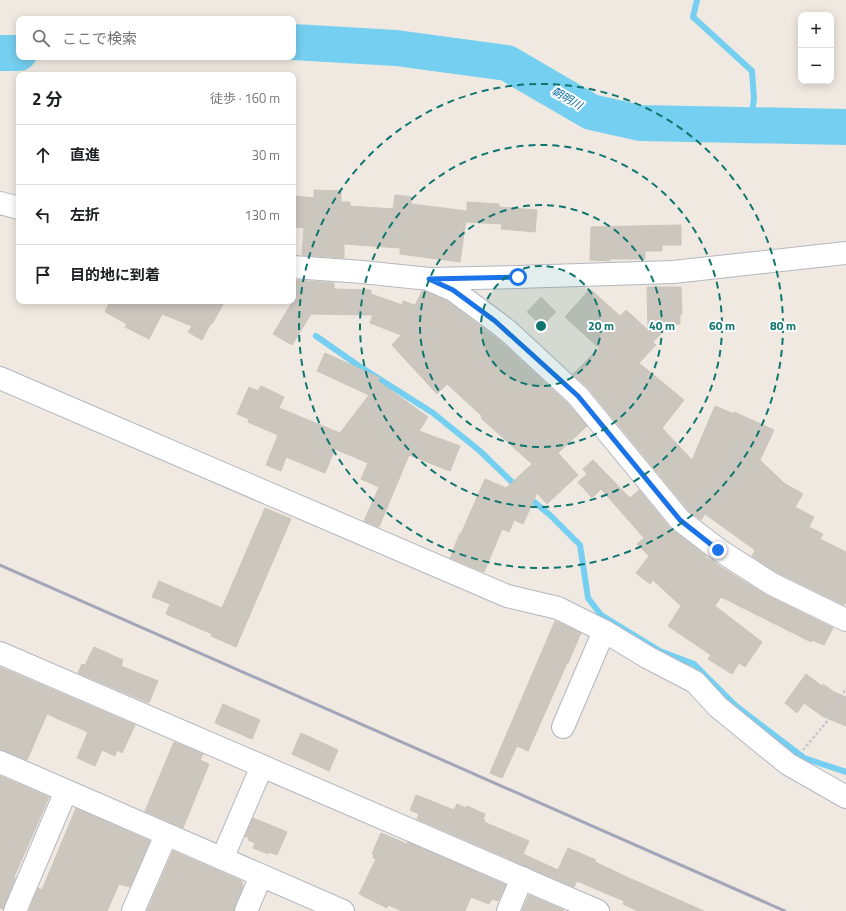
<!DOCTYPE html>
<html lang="ja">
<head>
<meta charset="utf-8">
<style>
  :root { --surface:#fff; --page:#f2f2f2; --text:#202124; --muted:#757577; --line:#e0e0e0 }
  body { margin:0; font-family:"Titillium Web","Noto Sans JP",sans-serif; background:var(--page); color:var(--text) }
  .controls { position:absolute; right:12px; top:12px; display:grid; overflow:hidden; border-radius:8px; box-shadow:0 2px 10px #0003 }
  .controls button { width:36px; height:36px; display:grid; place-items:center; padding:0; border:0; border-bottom:1px solid var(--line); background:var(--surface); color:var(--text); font:20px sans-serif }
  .stop { position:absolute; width:12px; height:12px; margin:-9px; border:3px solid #1a73e8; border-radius:50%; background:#fff }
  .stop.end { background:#1a73e8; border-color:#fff; box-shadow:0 1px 4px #0008 }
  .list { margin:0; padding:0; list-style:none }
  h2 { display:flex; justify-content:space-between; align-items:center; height:52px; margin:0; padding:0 16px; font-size:17px }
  h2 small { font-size:13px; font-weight:400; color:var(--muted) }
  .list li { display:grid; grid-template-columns:26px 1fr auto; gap:12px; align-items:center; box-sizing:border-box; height:60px; padding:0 16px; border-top:1px solid var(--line) }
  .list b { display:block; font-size:15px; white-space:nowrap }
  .list em { font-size:13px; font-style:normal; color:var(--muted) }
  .icon { flex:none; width:22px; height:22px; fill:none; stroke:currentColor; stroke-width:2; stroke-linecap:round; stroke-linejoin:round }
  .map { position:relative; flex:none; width:846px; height:911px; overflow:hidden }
  .search { position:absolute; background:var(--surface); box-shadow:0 2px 10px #0003; left:16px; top:16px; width:280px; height:44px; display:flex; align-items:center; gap:10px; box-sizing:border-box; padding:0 14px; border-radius:8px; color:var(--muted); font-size:15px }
  .panel { position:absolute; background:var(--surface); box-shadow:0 2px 10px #0003; left:16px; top:72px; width:280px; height:232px; border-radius:8px }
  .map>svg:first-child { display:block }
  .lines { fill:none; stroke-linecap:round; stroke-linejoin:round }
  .stream { stroke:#75cff0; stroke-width:6 }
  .river { stroke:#75cff0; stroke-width:36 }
  .building { fill:#cbc7bf; stroke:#cbc5ba }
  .minor-casing { stroke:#b4b7c1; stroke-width:24 }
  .path { stroke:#c9c9c9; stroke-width:2.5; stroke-dasharray:3 2; stroke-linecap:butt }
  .minor { stroke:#fff; stroke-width:22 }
  .rail { stroke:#a3a6b8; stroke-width:3 }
  .route { stroke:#1a73e8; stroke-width:5 }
  .ring { fill:none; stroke:#0f766e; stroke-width:2; stroke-dasharray:7 5 }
  .labels { text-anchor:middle; stroke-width:4; stroke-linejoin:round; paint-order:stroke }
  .water-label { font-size:11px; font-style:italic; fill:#0d6fa3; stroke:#fff }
  .centre { fill:#0f766e; stroke:#fff; stroke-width:2 }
  .ring-label { font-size:12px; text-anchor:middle; font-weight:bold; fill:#0f766e; stroke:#fff; stroke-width:4; stroke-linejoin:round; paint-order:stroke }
</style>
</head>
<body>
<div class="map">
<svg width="846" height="911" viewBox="0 0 846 911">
  <rect width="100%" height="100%" fill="#efe9e1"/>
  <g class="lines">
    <g class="stream">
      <path d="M697,0L693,17L752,71L754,99L750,125"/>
      <path d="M316,336L359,366L433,413L480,451L517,487"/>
      <path d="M528,497L550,515L580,545L588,598L601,615L660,651L694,664L736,706L804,758L846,772"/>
    </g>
    <g class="river">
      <path d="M293,42L396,48L507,63L591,112L640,123L846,127"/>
      <path d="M0,53H19"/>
    </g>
  </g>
  <g class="building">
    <path d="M314,190L341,191V202H350V206L393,209L395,195L412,197L411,204L467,211V202L499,204V207L537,210L535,232L501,229L502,224L466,222V219L460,262L400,254V248L344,244V258L302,255L304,228L293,227V196L314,198Z"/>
    <path d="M681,225V245H662V251H645V259H610V261L590,260L591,227Z"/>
    <path d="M294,280L334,283V289L371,290V294L402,305L403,301L415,305L422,291H425L447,301L500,341L569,405L587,426L558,453L578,475L547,504L537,493L523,524L514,520L509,532L502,529L484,572L450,558L460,533L461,534L485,479L506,488L532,464L481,418L482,416L447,384L437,394L392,345L401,335L370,323L373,315L311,314L292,345L273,334L293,301Z"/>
    <path d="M647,287H681L682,314H680V324L669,325L653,342L656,345L639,363L684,400L662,428L692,460L715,406L734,414V412L774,430L760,460L784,483L803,494L795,507L814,517L809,527L823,534L820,539L846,552V602L844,605L778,573L752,556L755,550L705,514L701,520L689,511L588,388L573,374L599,348L565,317L590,289L620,316L626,310L648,330Z"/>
    <path d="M541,297L556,312L542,326L527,312Z"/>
    <path d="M110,301H225L212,324L211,323L202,340L188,332L192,326L162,314L149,339L125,327L127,324L105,312Z"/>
    <path d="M325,353L380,378L378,381L428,417L419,431L460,446L450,471L409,455L379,527L364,521L379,487L361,479L368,463L335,449L325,473L286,457L281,471L266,465L278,435L248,422L249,419L237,414L249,387L258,391L261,386L284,397L279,408L340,433L369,395L317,371Z"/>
    <path d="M593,460L630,498L639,490L670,528L706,556L705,557L766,595L833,628L824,645L812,640L811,642L721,597L715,606L762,642L745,667L739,663L732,674L708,659L711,655L668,626L681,606L653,580L650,584L636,573L649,556L637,544L644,538L601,489L592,498L578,482L587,474L583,469Z"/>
    <path d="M265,508L291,519L236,647L211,636L212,634L166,614L170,604L152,597L159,581L222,608Z"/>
    <path d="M555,621L581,633L568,663H567L528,751L517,746L502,778L490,773Z"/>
    <path d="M94,647L123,660L121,666L158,681L149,703L78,673L82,664L85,665Z"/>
    <path d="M0,667L135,725L122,753L117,750L115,756L102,750L95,766L77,758L88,732L47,714L27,760L5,751L0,750Z"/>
    <path d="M806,674L822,686L823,684L834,692L846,697V726L822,716L804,703L797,713L785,703Z"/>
    <path d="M223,704L260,720L252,739L215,723Z"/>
    <path d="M301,733L338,750L329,771L292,754Z"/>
    <path d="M174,742L203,754L200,760L209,764L183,828L145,811Z"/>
    <path d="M0,776L49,797L14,877L15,878L3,909L0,908Z"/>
    <path d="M416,795L454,810L457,804L466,808L467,806L485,814L483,819L485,820L484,822L529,841L523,854L558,870L568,848L596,860L595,862L629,878L704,911H638L623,904L624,901L577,881L574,887L417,819L419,814L410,810Z"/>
    <path d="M76,808L150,841L130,887L119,884L107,911H29L38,888L42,890Z"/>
    <path d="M253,818L287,832L277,855L269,852L268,854L253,848L255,843L248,840L249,838L245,836Z"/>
    <path d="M381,833L407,844L408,842L506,885L498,901L492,899L489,904L471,897L465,911H402L388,905L387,908L359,894L376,859L373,858L374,855L372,854Z"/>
    <path d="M173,851L242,881L243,887L235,906L234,911H147Z"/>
    <path d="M529,895L564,910L563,911H522Z"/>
  </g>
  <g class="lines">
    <g class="minor-casing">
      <g id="minor">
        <path d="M0,203L19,208"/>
        <path d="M293,267L362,272L429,279L518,277L673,272L846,253"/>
        <path d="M432,281L453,290L495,321L508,331L578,396L680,520L719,550L772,584L846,620"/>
        <path d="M0,378L507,596L558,608L604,631L647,657L695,682L718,707L788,764L846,797"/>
        <path d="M0,653L598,911"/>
        <path d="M563,727L604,631"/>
        <path d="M0,762L343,911"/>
        <path d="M222,859L262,766"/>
        <path d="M15,911L66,791"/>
        <path d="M133,911L166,835"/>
        <path d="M246,911L261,876"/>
        <path d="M508,911L522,878"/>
      </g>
    </g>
    <path class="path" d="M803,750L829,719L846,688"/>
    <use href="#minor" class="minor"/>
    <path class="rail" d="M0,565L785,911"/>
  </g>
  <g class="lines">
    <path class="route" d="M518,277L429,279L453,290L495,321L578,396L680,520L718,550"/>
  </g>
  <circle cx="541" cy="326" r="60" fill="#0f766e" fill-opacity=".12"/>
  <g class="ring">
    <circle cx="541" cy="326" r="60"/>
    <circle cx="541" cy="326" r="121"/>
    <circle cx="541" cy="326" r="181"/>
    <circle cx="541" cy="326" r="242"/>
  </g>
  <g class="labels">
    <g class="water-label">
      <text transform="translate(567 98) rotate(30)" y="4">朝明川</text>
    </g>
  </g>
  <circle cx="541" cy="326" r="6" class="centre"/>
  <g class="ring-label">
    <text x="601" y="330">20 m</text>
    <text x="662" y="330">40 m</text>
    <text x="722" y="330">60 m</text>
    <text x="783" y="330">80 m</text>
  </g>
</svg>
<div class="controls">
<button>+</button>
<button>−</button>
</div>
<div class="stop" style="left:518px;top:277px"></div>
<div class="stop end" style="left:718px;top:550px"></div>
<div class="search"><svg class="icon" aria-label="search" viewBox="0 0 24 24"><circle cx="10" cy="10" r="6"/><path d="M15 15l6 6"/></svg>ここで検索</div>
<section class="panel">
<h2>2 分<small>徒歩 · 160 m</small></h2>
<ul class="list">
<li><svg class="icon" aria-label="ahead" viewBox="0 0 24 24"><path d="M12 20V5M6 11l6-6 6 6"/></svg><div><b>直進</b></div><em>30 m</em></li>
<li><svg class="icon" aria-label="left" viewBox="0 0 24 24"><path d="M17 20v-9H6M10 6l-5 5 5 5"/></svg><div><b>左折</b></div><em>130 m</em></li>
<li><svg class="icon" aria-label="arrive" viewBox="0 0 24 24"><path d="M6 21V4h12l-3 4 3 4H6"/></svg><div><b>目的地に到着</b></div></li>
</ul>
</section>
</div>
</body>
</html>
